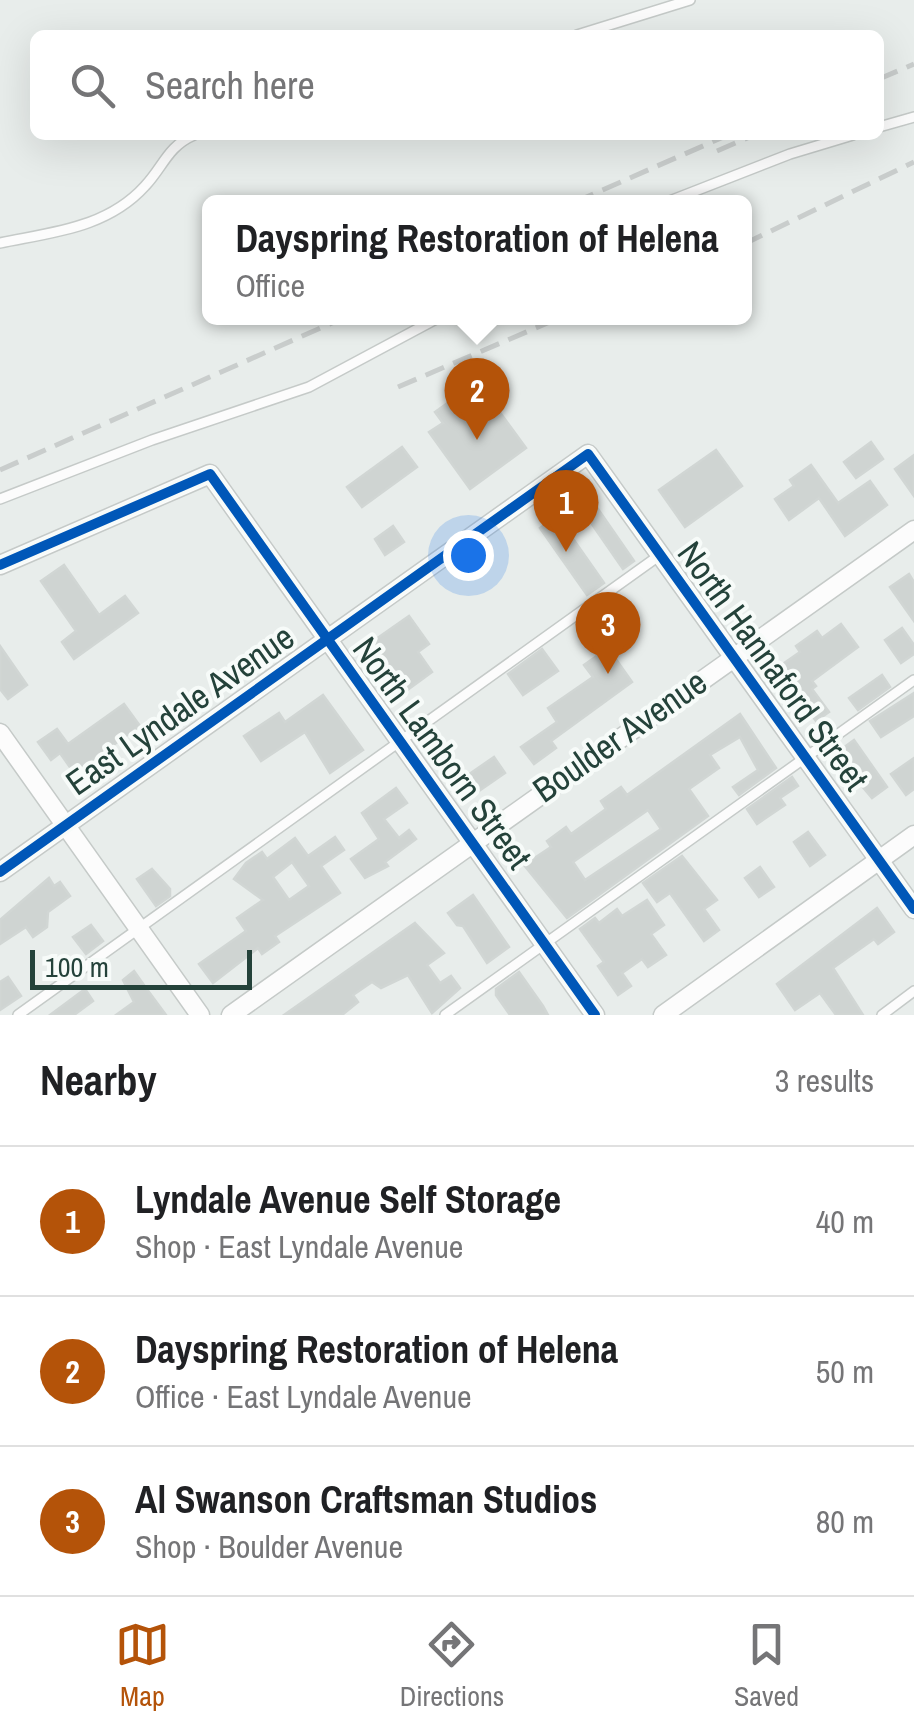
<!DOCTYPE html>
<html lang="en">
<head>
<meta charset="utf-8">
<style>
  :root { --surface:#fff; --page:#f2f2f2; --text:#202124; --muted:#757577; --line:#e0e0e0; --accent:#b45309 }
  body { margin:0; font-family:"Archivo Narrow",sans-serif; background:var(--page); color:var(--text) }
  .scale { position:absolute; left:30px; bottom:25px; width:222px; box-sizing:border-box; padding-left:10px; border:5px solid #24423a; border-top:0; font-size:28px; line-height:35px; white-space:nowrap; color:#24423a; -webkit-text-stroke:8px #f7fbf9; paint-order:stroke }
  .you { position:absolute; left:468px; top:555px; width:35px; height:35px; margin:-25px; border:8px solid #fff; border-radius:50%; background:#1a73e8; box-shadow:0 0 0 15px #1a73e833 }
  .badge { display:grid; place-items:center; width:65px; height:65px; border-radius:50%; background:var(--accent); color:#fff; font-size:32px; font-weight:700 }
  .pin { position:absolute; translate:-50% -82px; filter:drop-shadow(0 2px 5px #0008) }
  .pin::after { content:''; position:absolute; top:52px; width:35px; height:30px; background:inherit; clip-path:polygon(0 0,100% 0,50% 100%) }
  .popup { position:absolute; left:202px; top:195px; width:550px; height:130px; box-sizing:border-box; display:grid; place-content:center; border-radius:15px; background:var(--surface); filter:drop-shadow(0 2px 8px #0005); font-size:32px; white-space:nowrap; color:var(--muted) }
  .popup b { font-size:38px; color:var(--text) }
  .popup::after { content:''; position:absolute; left:50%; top:100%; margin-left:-20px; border:20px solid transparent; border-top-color:var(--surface) }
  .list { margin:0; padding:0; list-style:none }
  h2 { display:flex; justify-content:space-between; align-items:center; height:130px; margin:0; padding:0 40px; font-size:42px }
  h2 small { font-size:32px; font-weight:400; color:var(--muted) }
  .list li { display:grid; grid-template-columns:65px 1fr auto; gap:30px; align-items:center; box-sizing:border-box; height:150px; padding:0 40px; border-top:2px solid var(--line) }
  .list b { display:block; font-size:38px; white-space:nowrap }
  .list p { margin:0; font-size:32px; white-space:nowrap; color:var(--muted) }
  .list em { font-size:32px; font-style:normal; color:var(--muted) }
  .icon { flex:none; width:55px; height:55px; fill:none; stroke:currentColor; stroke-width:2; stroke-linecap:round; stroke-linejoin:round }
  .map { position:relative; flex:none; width:914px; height:1015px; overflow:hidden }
  .search { position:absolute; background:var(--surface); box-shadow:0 10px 40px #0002; left:30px; right:30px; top:30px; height:110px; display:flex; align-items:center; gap:25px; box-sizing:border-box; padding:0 35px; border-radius:15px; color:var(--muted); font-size:38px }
  .sheet { height:580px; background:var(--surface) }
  nav { display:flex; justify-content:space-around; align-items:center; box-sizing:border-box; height:140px; border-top:2px solid var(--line); background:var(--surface); font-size:28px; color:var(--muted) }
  nav a { display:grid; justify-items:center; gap:5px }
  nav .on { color:var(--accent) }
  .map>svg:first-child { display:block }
  .building { fill:#cfd4d2; stroke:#d1d6d4; stroke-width:2.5; fill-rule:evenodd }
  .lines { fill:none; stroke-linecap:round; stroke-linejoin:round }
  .lane-casing { stroke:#c5cac8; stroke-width:12 }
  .street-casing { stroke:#c5cac8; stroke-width:21 }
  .lane { stroke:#fcfcfc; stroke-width:9 }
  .street { stroke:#fcfcfc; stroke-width:18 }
  .rail { stroke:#c9cdcc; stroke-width:5; stroke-dasharray:20 10; stroke-linecap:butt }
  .cycleway-casing { stroke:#f7fbf9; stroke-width:16 }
  .cycleway { stroke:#0057b8; stroke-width:10 }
  .labels { text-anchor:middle; stroke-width:8; stroke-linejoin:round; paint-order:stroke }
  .street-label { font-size:35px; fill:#24423a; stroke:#f7fbf9 }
</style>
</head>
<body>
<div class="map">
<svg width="914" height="1015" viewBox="0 0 914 1015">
  <rect width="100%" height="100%" fill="#e8edeb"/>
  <g class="building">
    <path d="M485,392L526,448L470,489L429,432L443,423L435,412L456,397L464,408Z"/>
    <path d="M871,442L883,459L856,478L844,462Z"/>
    <path d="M402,447L417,467L362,507L347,487Z"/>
    <path d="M716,450L742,486L685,527L659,490Z"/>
    <path d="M914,455V496L895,469Z"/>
    <path d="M811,465L838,503L870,481L887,505L845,536L819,498L789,520L775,499L794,486L790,480Z"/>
    <path d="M589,496L634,561L623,569L578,504Z"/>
    <path d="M557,516L604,583L587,595L540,528Z"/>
    <path d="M393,526L404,542L385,555L375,539Z"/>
    <path d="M64,565L99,615L125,596L138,613L74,659L62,642L76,631L41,581Z"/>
    <path d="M909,574L914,582V621L890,587Z"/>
    <path d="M409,616L429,644L418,652L432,672L406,691L369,644Z"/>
    <path d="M841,624L858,647L812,681L816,686L812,689L829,712L816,721L777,668L800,652L796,646L817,631L822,638Z"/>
    <path d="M902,628L914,645V654L901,663L885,640Z"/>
    <path d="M0,646L27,685L8,699L0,689Z"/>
    <path d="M608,648L632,682L551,741L556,748L534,764L521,747L557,722L548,708L593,677L584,665Z"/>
    <path d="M542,649L558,671L523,695L508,674Z"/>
    <path d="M882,675L890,687L858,710L849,698Z"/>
    <path d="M914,693V716L881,737L870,721Z"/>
    <path d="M323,695L363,750L330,773L305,732L261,761L244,736L279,713L285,722Z"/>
    <path d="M124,704L140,726L74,773L60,753L51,760L38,742L57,729L68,744Z"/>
    <path d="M740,714L776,768L739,795L733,787L758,770L740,737L710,755L719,768L689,789L708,816L567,918L524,865L551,847L547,841L566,827L571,834L606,809L601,801L621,787L627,795ZM648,810L661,829L585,880L573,862Z"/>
    <path d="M854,740L887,787L872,798L835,754Z"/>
    <path d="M494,757L505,773L476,793L465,777Z"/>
    <path d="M914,758V789L906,795L891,774Z"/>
    <path d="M792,777L798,786L780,798L785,805L757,824L747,809Z"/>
    <path d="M396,788L407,803L384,819L399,838L409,830L416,839L385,862L388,866L365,878L351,859L379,839L362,813Z"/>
    <path d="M808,832L825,855L810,866L794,842Z"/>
    <path d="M335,837L344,850L321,866L340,893L275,936L279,942L262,954L258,948L213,983L199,964L246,931L237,918L263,900L234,879L246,863L262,852L267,859L295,838L308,856ZM292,862L309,886L289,900L273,877Z"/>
    <path d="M682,856L717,900L704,909L719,930L704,941L670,893L657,902L643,883Z"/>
    <path d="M760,867L774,887L759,897L745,878Z"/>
    <path d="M152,869L170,889V896L156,906L137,879Z"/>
    <path d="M49,878L54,886L60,882L70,896L48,912L47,927L33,937L26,927L0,944V920Z"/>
    <path d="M473,895L509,947L487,963L463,926L457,925L448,913Z"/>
    <path d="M647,900L664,925L651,934L666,955L648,967L642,959L622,973L631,986L618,995L598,966L604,962L580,929L595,918L599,923L617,909L622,916Z"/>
    <path d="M877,908L894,932L878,944L874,939L833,968L863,1015H836L820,993L795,1010L777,984Z"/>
    <path d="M415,923L444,953L427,965L440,983L451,976L460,988L432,1013L408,975L381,988L372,982L353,995L358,1002L342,1015H284Z"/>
    <path d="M91,925L103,941L86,954L73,937Z"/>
    <path d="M134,971L146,988L166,1015H116L134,1002L123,980Z"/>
    <path d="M519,972L543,1006L548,1015H510L496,995V989Z"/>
    <path d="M8,977L21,996L0,1010V982Z"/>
    <path d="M85,989L93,1001L74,1015H50Z"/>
  </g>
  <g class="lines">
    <g class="lane-casing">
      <g id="lane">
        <path d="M577,35L690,0"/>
        <path d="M879,127L914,117"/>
        <path d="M667,202L790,154L853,135"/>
        <path d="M0,243C53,232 107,228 145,186C163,167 168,146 194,135"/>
        <path d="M0,499L152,440L309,387L438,318"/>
        <path d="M18,1015L660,555"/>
        <path d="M445,1015L914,680"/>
        <path d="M882,1015L914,991"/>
      </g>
    </g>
    <g class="street-casing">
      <g id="street">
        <path d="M0,565L210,474L595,1015"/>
        <path d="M0,733L200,1015"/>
        <path d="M0,872L588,454L914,909"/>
        <path d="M231,1015L914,530"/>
        <path d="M663,1015L914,835"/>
      </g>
    </g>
    <use href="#lane" class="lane"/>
    <use href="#street" class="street"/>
    <g class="rail">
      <path d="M879,79L914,64"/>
      <path d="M717,151L754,135"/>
      <path d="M575,202L728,135"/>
      <path d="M744,244L914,162"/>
      <path d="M398,387L559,318"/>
      <path d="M0,470L343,318"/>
    </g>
    <g class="cycleway-casing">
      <g id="cycleway">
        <path d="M0,565L210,474L595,1015"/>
        <path d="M0,872L588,454L914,909"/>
      </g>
    </g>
    <use href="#cycleway" class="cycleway"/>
  </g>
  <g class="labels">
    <g class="street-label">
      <text transform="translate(773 666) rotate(54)" y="12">North Hannaford Street</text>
      <text transform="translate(180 710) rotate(-35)" y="12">East Lyndale Avenue</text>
      <text transform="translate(620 736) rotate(-35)" y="12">Boulder Avenue</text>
      <text transform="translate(442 753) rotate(54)" y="12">North Lamborn Street</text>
    </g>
  </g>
</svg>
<div class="scale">100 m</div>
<div class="you"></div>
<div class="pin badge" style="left:566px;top:552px">1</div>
<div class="pin badge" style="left:477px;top:440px">2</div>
<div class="popup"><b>Dayspring Restoration of Helena</b>Office</div>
<div class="pin badge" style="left:608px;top:674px">3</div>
<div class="search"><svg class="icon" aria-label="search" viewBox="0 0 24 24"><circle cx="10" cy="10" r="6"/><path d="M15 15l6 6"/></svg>Search here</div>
</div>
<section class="sheet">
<h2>Nearby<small>3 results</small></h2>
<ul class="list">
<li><span class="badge">1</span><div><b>Lyndale Avenue Self Storage</b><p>Shop · East Lyndale Avenue</p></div><em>40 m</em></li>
<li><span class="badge">2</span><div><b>Dayspring Restoration of Helena</b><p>Office · East Lyndale Avenue</p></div><em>50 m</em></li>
<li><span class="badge">3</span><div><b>Al Swanson Craftsman Studios</b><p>Shop · Boulder Avenue</p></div><em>80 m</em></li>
</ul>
</section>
<nav>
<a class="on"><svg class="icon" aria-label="map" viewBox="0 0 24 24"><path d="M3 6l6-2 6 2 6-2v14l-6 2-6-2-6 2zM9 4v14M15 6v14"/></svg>Map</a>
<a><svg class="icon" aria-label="directions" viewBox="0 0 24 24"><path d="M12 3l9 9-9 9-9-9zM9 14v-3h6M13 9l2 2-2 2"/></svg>Directions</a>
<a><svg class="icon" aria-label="saved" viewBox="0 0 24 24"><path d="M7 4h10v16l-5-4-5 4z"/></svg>Saved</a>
</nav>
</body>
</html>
